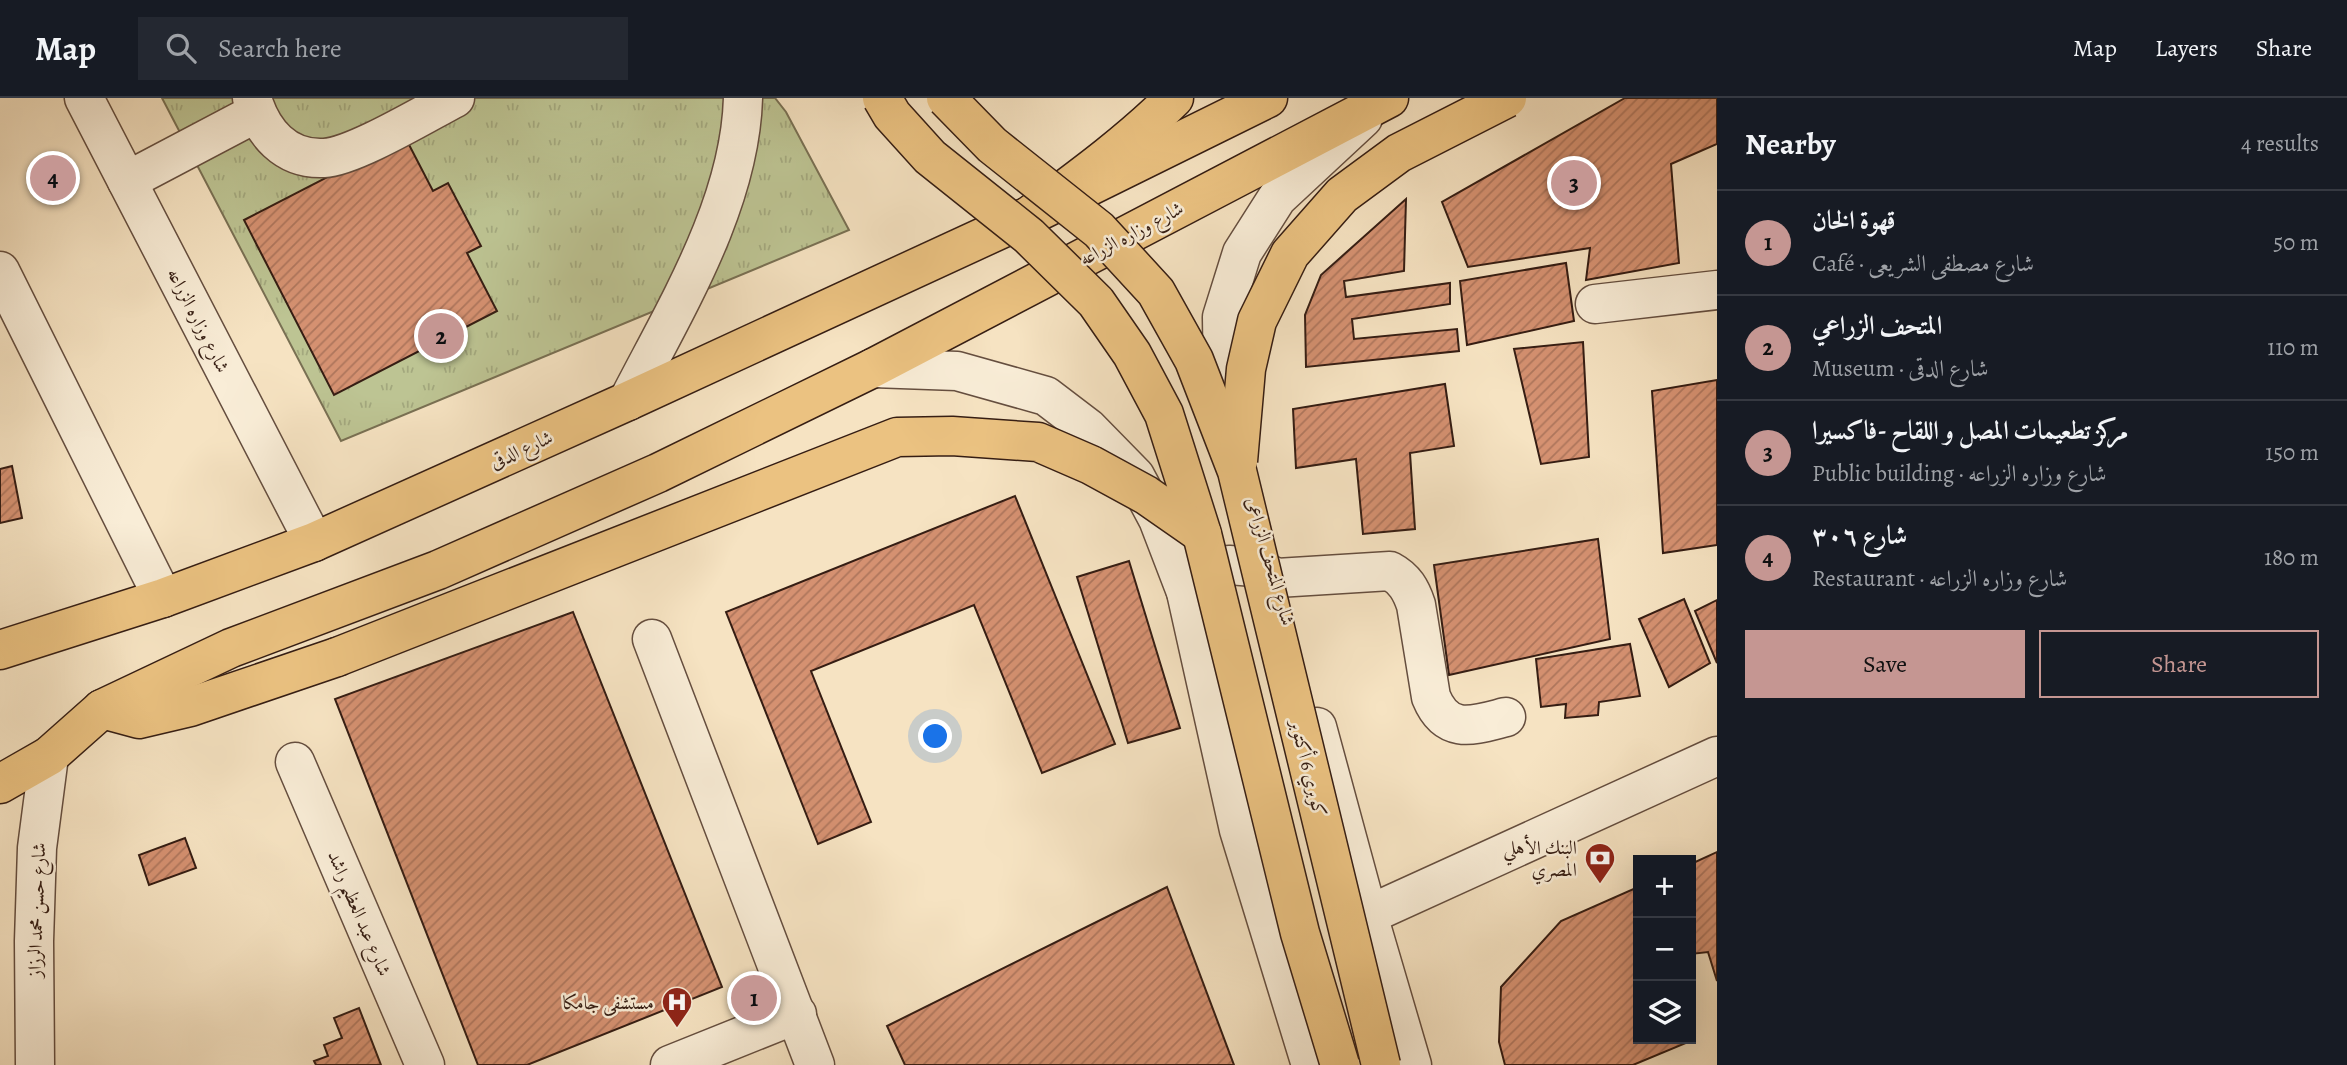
<!DOCTYPE html>
<html lang="en">
<head>
<meta charset="utf-8">
<style>
  :root { --surface:#171b24; --page:#242831; --text:#f1f3f6; --muted:#9ea1a6; --line:#363941; --accent:#c59692 }
  body { margin:0; font-family:Alegreya,Amiri,serif; background:var(--page); color:var(--text) }
  .controls { position:absolute; right:21px; bottom:21px; display:grid; overflow:hidden; border-radius:0px; box-shadow:0 7px 28px #0002 }
  .controls button { width:63px; height:63px; display:grid; place-items:center; padding:0; border:0; border-bottom:2px solid var(--line); background:var(--surface); color:var(--text); font:35px sans-serif }
  .you { position:absolute; left:936px; top:639px; width:24px; height:24px; margin:-18px; border:5px solid #fff; border-radius:50%; background:#1a73e8; box-shadow:0 0 0 10px #1a73e833 }
  .badge { display:grid; place-items:center; width:46px; height:46px; border-radius:50%; background:var(--accent); color:#111; font-size:23px; font-weight:700 }
  .pin { position:absolute; translate:-50% -50%; border:4px solid #fff; box-shadow:0 2px 7px #0006 }
  .list { margin:0; padding:0; list-style:none }
  h2 { display:flex; justify-content:space-between; align-items:center; height:91px; margin:0; padding:0 28px; font-size:30px }
  h2 small { font-size:23px; font-weight:400; color:var(--muted) }
  .list li { display:grid; grid-template-columns:46px 1fr auto; gap:21px; align-items:center; box-sizing:border-box; height:105px; padding:0 28px; border-top:2px solid var(--line) }
  .list b { display:block; font-size:26px; white-space:nowrap }
  .list p { margin:0; font-size:23px; white-space:nowrap; color:var(--muted) }
  .list em { font-size:23px; font-style:normal; color:var(--muted) }
  .actions { display:flex; gap:14px; padding:21px 28px }
  .actions a { flex:1; padding:16px 0; border:2px solid var(--accent); border-radius:0px; text-align:center; font-size:24px; color:var(--accent) }
  .actions .main { background:var(--accent); color:#111 }
  .icon { flex:none; width:38px; height:38px; fill:none; stroke:currentColor; stroke-width:2; stroke-linecap:round; stroke-linejoin:round }
  .map { position:relative; flex:none; width:1717px; height:967px; overflow:hidden }
  header { display:flex; align-items:center; gap:42px; box-sizing:border-box; height:98px; padding:0 35px; background:var(--surface); border-bottom:2px solid var(--line) }
  header strong { font-size:33px }
  nav { display:flex; gap:38px; margin-inline-start:auto; font-size:24px }
  .search { width:490px; height:63px; background:var(--page); display:flex; align-items:center; gap:18px; box-sizing:border-box; padding:0 24px; border-radius:0px; color:var(--muted); font-size:26px }
  main { display:flex }
  aside { flex:1; background:var(--surface) }
  .map>svg:first-child { display:block }
  .park { fill:url(#park-tufts); stroke:#797053; stroke-width:2 }
  .building { fill:url(#building-hatch); stroke:#351d13; stroke-width:2 }
  .lines { fill:none; stroke-linecap:round; stroke-linejoin:round }
  .minor-casing { stroke:#654e3f; stroke-width:41 }
  .major-casing { stroke:#351d13; stroke-width:41 }
  .highway-casing { stroke:#351d13; stroke-width:41 }
  .minor { stroke:#f9edd7; stroke-width:38 }
  .major { stroke:#ebc281; stroke-width:38 }
  .highway { stroke:#ebc281; stroke-width:38 }
  .highway-bridge-casing { stroke:#351d13; stroke-width:41; stroke-linecap:butt }
  .highway-bridge { stroke:#ebc281; stroke-width:38 }
  .labels { text-anchor:middle; stroke-width:5; stroke-linejoin:round; paint-order:stroke }
  .street-label { font-size:19px; fill:#351d13; stroke:#f9edd7 }
  .poi-label { font-size:19px; fill:#351d13; stroke:#f9edd7; text-anchor:end }
</style>
</head>
<body>
<header>
<strong>Map</strong>
<div class="search"><svg class="icon" aria-label="search" viewBox="0 0 24 24"><circle cx="10" cy="10" r="6"/><path d="M15 15l6 6"/></svg>Search here</div>
<nav><a>Map</a><a>Layers</a><a>Share</a></nav>
</header>
<main>
<div class="map">
<svg width="1717" height="967" viewBox="0 0 1717 967">
  <defs>
    <pattern id="park-tufts" width="24" height="20" patternUnits="userSpaceOnUse" patternTransform="scale(1.75)"><rect width="24" height="20" fill="#bdc493"/><path d="M3 7l-1-3M5 7V3M7 7l1-3M15 17l-1-3M17 17v-4M19 17l1-3" fill="none" stroke="#a3a87e"/></pattern>
    <pattern id="building-hatch" width="6" height="6" patternUnits="userSpaceOnUse" patternTransform="scale(1.75)"><rect width="6" height="6" fill="#d59171"/><path d="M-1 1l2-2M0 6l6-6M5 7l2-2" fill="none" stroke="#ae765c"/></pattern>
  </defs>
  <rect width="100%" height="100%" fill="#f6e3c2"/>
  <filter id="stains"><feTurbulence type="fractalNoise" baseFrequency=".00286" numOctaves="4"/><feColorMatrix values="0 0 0 0 .2 0 0 0 0 .09 0 0 0 0 .02 0 0 0 .5 -.17"/></filter>
  <radialGradient id="worn" r=".72"><stop offset=".6" stop-color="#630" stop-opacity="0"/><stop offset="1" stop-color="#630" stop-opacity=".3"/></radialGradient>
  <path class="park" d="M162,0H775L786,14L849,132L341,343Z"/>
  <g class="building">
    <path d="M1625,0H1717V46L1671,66L1679,165L1586,182L1590,150L1468,169L1442,104Z"/>
    <path d="M405,39L433,93L448,85L481,148L467,155L497,213L334,297L244,122Z"/>
    <path d="M1406,101L1404,173L1344,183L1346,199L1450,185V206L1352,221L1354,241L1457,231L1459,253L1306,269L1305,217L1321,177Z"/>
    <path d="M1566,165L1574,223L1467,247L1460,183Z"/>
    <path d="M1583,244L1589,359L1541,366L1514,251Z"/>
    <path d="M1717,282V447L1663,455L1652,293Z"/>
    <path d="M1445,286L1454,348L1410,355L1415,431L1363,436L1356,361L1296,370L1293,311Z"/>
    <path d="M12,368L22,420L0,425V371Z"/>
    <path d="M1015,398L1115,646L1042,675L974,507L811,573L871,724L818,746L726,514Z"/>
    <path d="M1598,441L1610,541L1449,577L1434,467Z"/>
    <path d="M1129,463L1180,630L1128,645L1077,479Z"/>
    <path d="M1684,501L1710,565L1669,589L1639,521Z"/>
    <path d="M1717,502V565L1695,513Z"/>
    <path d="M573,514L722,889L527,967H478L335,601Z"/>
    <path d="M1630,546L1640,598L1599,604L1598,617L1565,620L1566,606L1541,609L1536,561Z"/>
    <path d="M185,740L196,770L149,787L139,757Z"/>
    <path d="M1717,754V883L1708,854L1691,856V766Z"/>
    <path d="M1167,789L1234,967H905L887,928Z"/>
    <path d="M1638,789V941H1685L1686,945L1633,967H1505L1499,944L1501,889L1561,823Z"/>
    <path d="M359,910L381,967H316L314,963L328,958L324,947L342,940L334,920Z"/>
  </g>
  <g class="lines">
    <g class="minor-casing">
      <g id="minor">
        <path d="M84,0L314,444"/>
        <path d="M252,0C262,34 285,62 324,60C353,59 426,15 455,0"/>
        <path d="M127,83L256,15"/>
        <path d="M0,173L163,500"/>
        <path d="M1595,206L1717,192"/>
        <path d="M873,270L957,273L1046,298L1088,330L1135,378L1158,421L1186,494L1239,732L1311,967"/>
        <path d="M628,303C675,211 740,107 743,0"/>
        <path d="M1236,335L1223,285L1222,219L1242,155L1277,100L1363,20"/>
        <path d="M1186,494L1205,476L1229,467L1254,469L1277,480L1390,473C1405,481 1411,492 1416,507L1431,599C1447,638 1474,627 1506,619"/>
        <path d="M652,541L815,967"/>
        <path d="M1317,629L1368,817L1412,967"/>
        <path d="M295,664L425,967"/>
        <path d="M1368,817L1717,658"/>
        <path d="M35,967L34,843L37,750L49,658"/>
        <path d="M670,967L797,916"/>
      </g>
    </g>
    <g class="major-casing">
      <g id="major">
        <path d="M0,552L163,500L314,444L628,303L1029,118L1268,0"/>
        <path d="M0,686L49,658L102,611L231,550L438,472L658,375L873,270L1389,0"/>
      </g>
    </g>
    <g class="highway-casing">
      <g id="highway">
        <path d="M1029,118C1079,81 1130,44 1174,0"/>
        <path d="M102,611L139,621L190,609L337,559"/>
      </g>
    </g>
    <use href="#minor" class="minor"/>
    <use href="#major" class="major"/>
    <use href="#highway" class="highway"/>
    <g class="highway-bridge-casing">
      <g id="highway-bridge">
        <path d="M882,0L892,17L930,59L1029,138L1096,204L1132,256L1164,316L1202,436L1300,835L1340,967"/>
        <path d="M946,0L992,47L1099,132L1156,194L1194,262L1237,373L1381,967"/>
        <path d="M1238,363L1246,271L1257,223L1290,156L1342,97L1399,55L1507,0"/>
        <path d="M337,559L897,339L952,338L1038,344L1091,367L1146,397L1202,436"/>
      </g>
    </g>
    <use href="#highway-bridge" class="highway-bridge"/>
  </g>
  <defs>
    <g id="bank-pin" transform="scale(1.575)"><path d="M0 17L-7.5 6A9.5 9.5 0 1 1 7.5 6Z" fill="#8f2418" stroke="#f9edd7"/><path d="M-6-4H6V4H-6ZM0-2.3a2.3 2.3 0 1 0 0 4.6a2.3 2.3 0 1 0 0-4.6Z" fill="#fff"/></g>
    <g id="hospital-pin" transform="scale(1.575)"><path d="M0 17L-7.5 6A9.5 9.5 0 1 1 7.5 6Z" fill="#8f2418" stroke="#f9edd7"/><path d="M-5-5h3v3.5h4V-5h3V5h-3V1.5h-4V5h-3Z" fill="#fff"/></g>
  </defs>
  <g fill-rule="evenodd">
    <use href="#bank-pin" x="1600" y="760"/>
    <use href="#hospital-pin" x="677" y="904"/>
  </g>
  <g class="labels">
    <g class="street-label">
      <text transform="translate(1131 135) rotate(-28)" y="7">شارع وزاره الزراعه</text>
      <text transform="translate(199 222) rotate(63)" y="7">شارع وزاره الزراعه</text>
      <text transform="translate(521 351) rotate(-24)" y="7">شارع الدقى</text>
      <text transform="translate(1271 463) rotate(74)" y="7">شارع المتحف الزراعى</text>
      <text transform="translate(1309 670) rotate(76)" y="7">كوبري 6 أكتوبر</text>
      <text transform="translate(36 812) rotate(-88)" y="7">شارع حسن محمد الرزاز</text>
      <text transform="translate(360 815) rotate(67)" y="7">شارع عبد العظيم راشد</text>
    </g>
    <g class="poi-label">
      <text x="1577" y="756">البنك الأهلي<tspan x="1577" dy="22">المصري</tspan></text>
      <text x="654" y="911">مستشفى جامكا</text>
    </g>
  </g>
  <rect width="100%" height="100%" filter="url(#stains)"/>
  <rect width="100%" height="100%" fill="url(#worn)"/>
</svg>
<div class="controls">
<button>+</button>
<button>−</button>
<button><svg class="icon" aria-label="layers" viewBox="0 0 24 24"><path d="M12 4l9 5-9 5-9-5zM3 14l9 5 9-5"/></svg></button>
</div>
<div class="you"></div>
<div class="pin badge" style="left:754px;top:900px">1</div>
<div class="pin badge" style="left:441px;top:238px">2</div>
<div class="pin badge" style="left:1574px;top:85px">3</div>
<div class="pin badge" style="left:53px;top:80px">4</div>
</div>
<aside>
<h2>Nearby<small>4 results</small></h2>
<ul class="list">
<li><span class="badge">1</span><div><b>قهوة الخان</b><p>Café · شارع مصطفى الشريعى</p></div><em>50 m</em></li>
<li><span class="badge">2</span><div><b>المتحف الزراعي</b><p>Museum · شارع الدقى</p></div><em>110 m</em></li>
<li><span class="badge">3</span><div><b>مركز تطعيمات المصل و اللقاح -فاكسيرا</b><p>Public building · شارع وزاره الزراعه</p></div><em>150 m</em></li>
<li><span class="badge">4</span><div><b>شارع ٣٠٦</b><p>Restaurant · شارع وزاره الزراعه</p></div><em>180 m</em></li>
</ul>
<div class="actions"><a class="main">Save</a><a>Share</a></div>
</aside>
</main>
</body>
</html>
